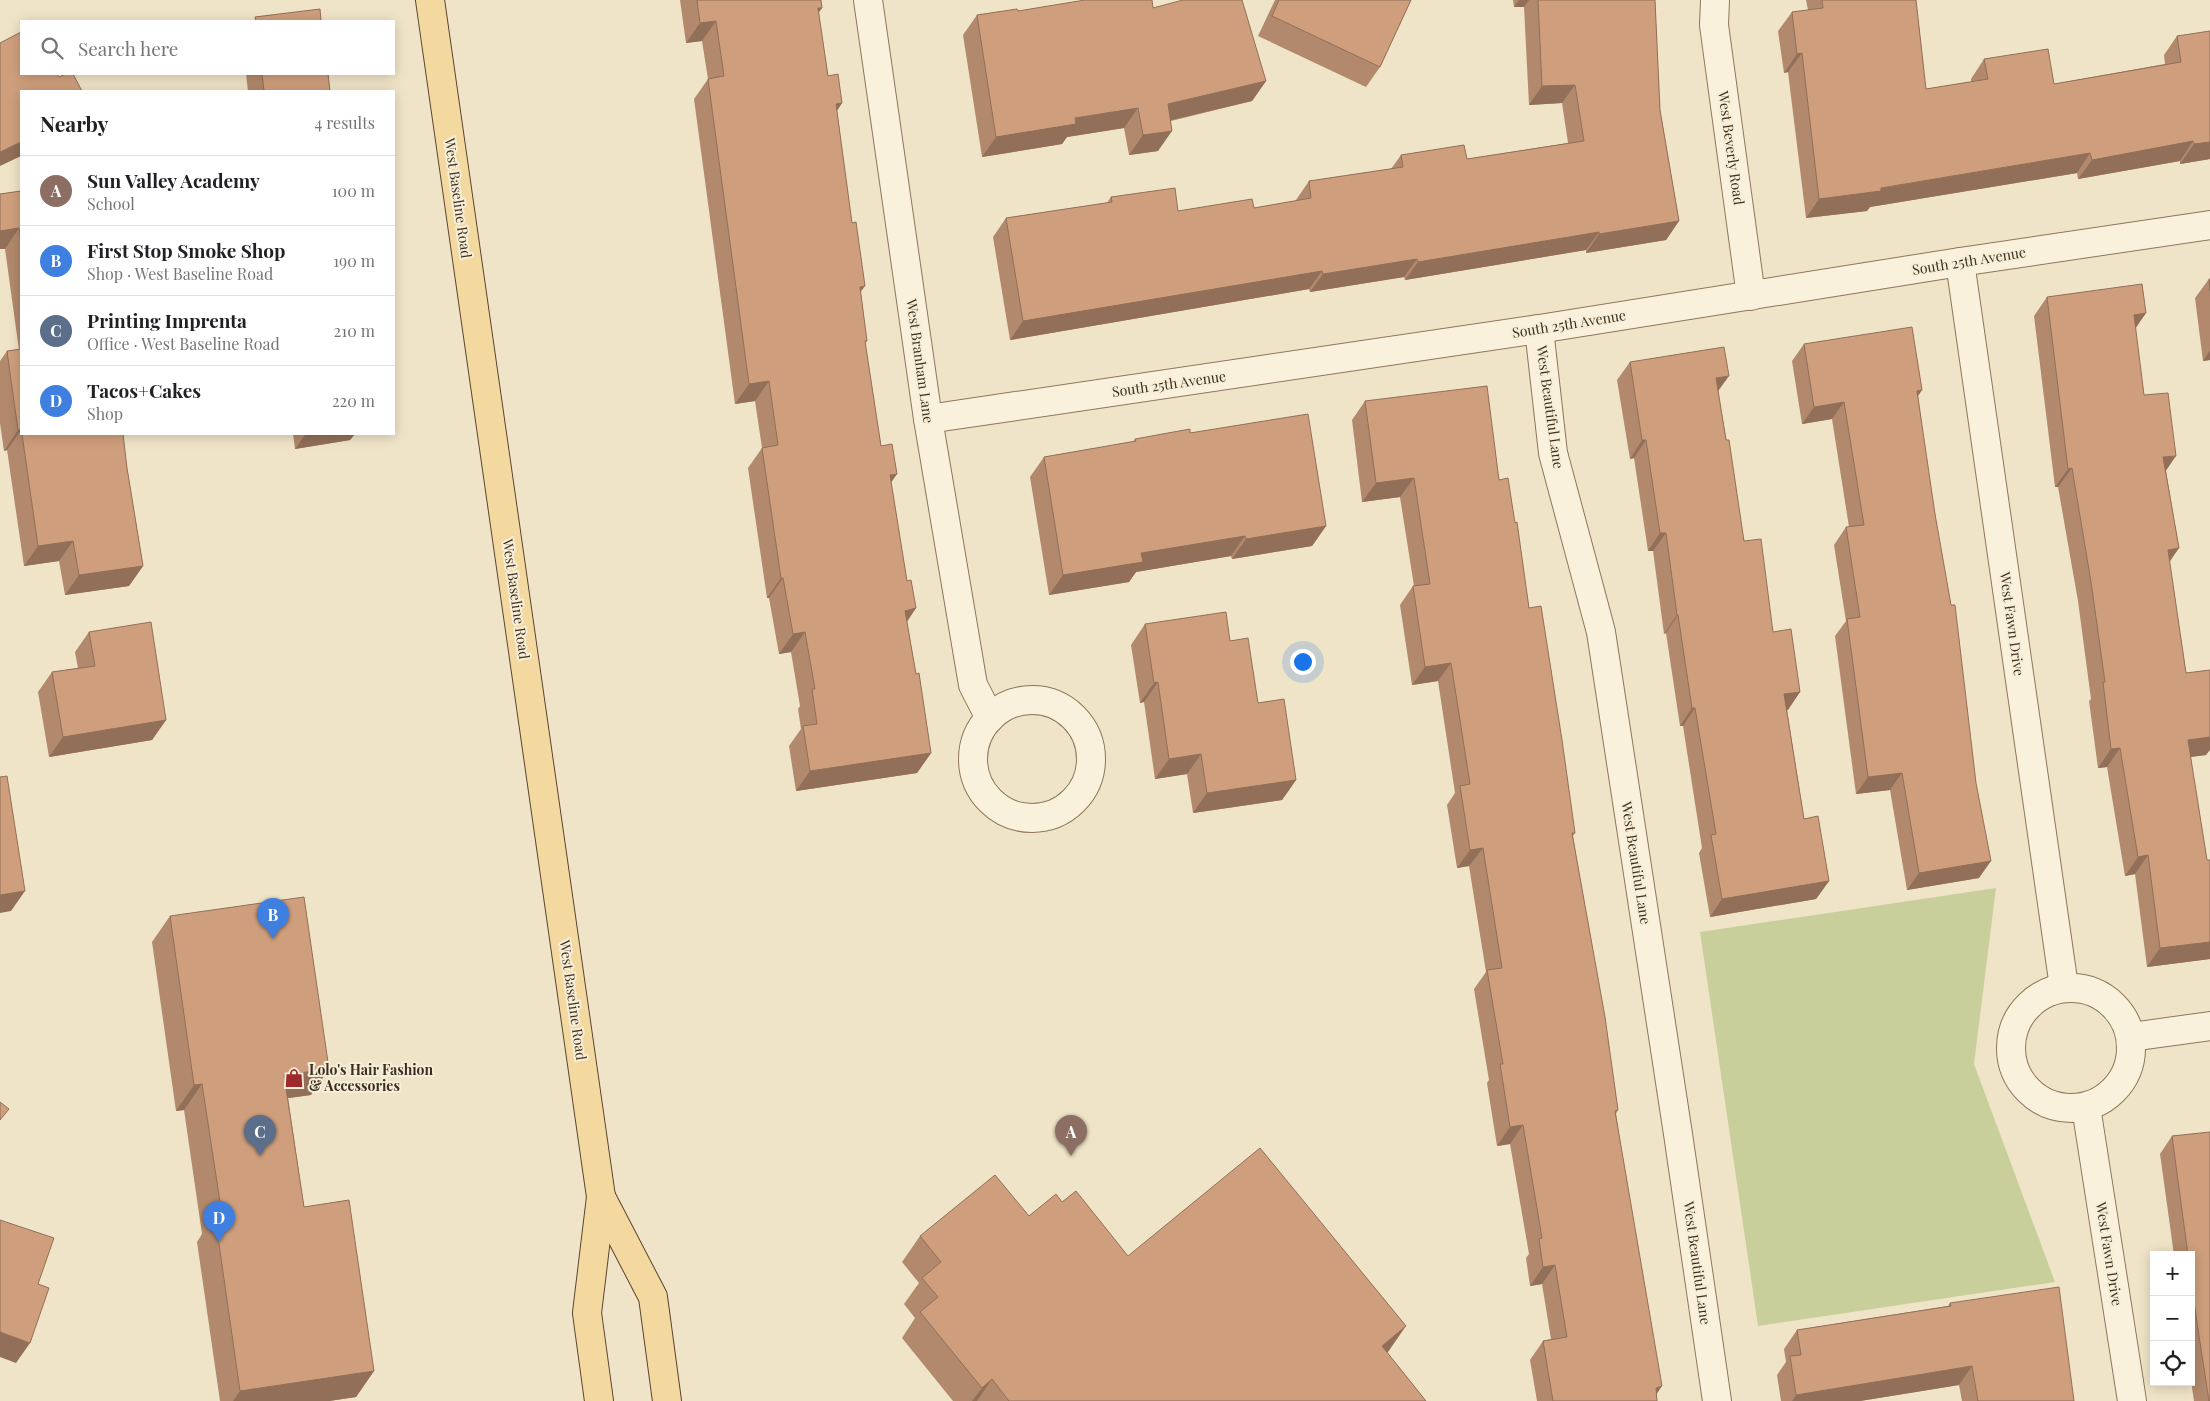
<!DOCTYPE html>
<html lang="en">
<head>
<meta charset="utf-8">
<style>
  :root { --surface:#fff; --page:#f2f2f2; --text:#202124; --muted:#757577; --line:#e0e0e0; --accent:#7c3aed }
  body { margin:0; font-family:"Playfair Display",serif; background:var(--page); color:var(--text) }
  .controls { position:absolute; right:15px; bottom:15px; display:grid; overflow:hidden; border-radius:0px; box-shadow:0 2px 12px #0003 }
  .controls button { width:45px; height:45px; display:grid; place-items:center; padding:0; border:0; border-bottom:1px solid var(--line); background:var(--surface); color:var(--text); font:25px sans-serif }
  .you { position:absolute; left:1302px; top:661px; width:18px; height:18px; margin:-12px; border:4px solid #fff; border-radius:50%; background:#1a73e8; box-shadow:0 0 0 8px #1a73e833 }
  .badge { display:grid; place-items:center; width:32px; height:32px; border-radius:50%; background:var(--accent); color:#fff; font-size:16px; font-weight:700 }
  .pin { position:absolute; translate:-50% -41px; filter:drop-shadow(0 1px 2px #0008) }
  .pin::after { content:''; position:absolute; top:26px; width:18px; height:15px; background:inherit; clip-path:polygon(0 0,100% 0,50% 100%) }
  .list { margin:0; padding:0; list-style:none }
  h2 { display:flex; justify-content:space-between; align-items:center; height:65px; margin:0; padding:0 20px; font-size:21px }
  h2 small { font-size:16px; font-weight:400; color:var(--muted) }
  .list li { display:grid; grid-template-columns:32px 1fr auto; gap:15px; align-items:center; box-sizing:border-box; height:70px; padding:0 20px; border-top:1px solid var(--line) }
  .list b { display:block; font-size:19px; white-space:nowrap }
  .list p { margin:0; font-size:16px; white-space:nowrap; color:var(--muted) }
  .list em { font-size:16px; font-style:normal; color:var(--muted) }
  .icon { flex:none; width:28px; height:28px; fill:none; stroke:currentColor; stroke-width:2; stroke-linecap:round; stroke-linejoin:round }
  .map { position:relative; flex:none; width:2210px; height:1401px; overflow:hidden }
  .search { position:absolute; background:var(--surface); box-shadow:0 2px 12px #0003; left:20px; top:20px; width:375px; height:55px; display:flex; align-items:center; gap:12px; box-sizing:border-box; padding:0 18px; border-radius:0px; color:var(--muted); font-size:19px }
  .panel { position:absolute; background:var(--surface); box-shadow:0 2px 12px #0003; left:20px; top:90px; width:375px; height:345px; border-radius:0px }
  .map>svg:first-child { display:block }
  .green { fill:#c9cf9b }
  .lines { fill:none; stroke-linecap:round; stroke-linejoin:round }
  .street-casing { stroke:#8d765c; stroke-width:30 }
  .primary-casing { stroke:#5b4430; stroke-width:30 }
  .street { stroke:#faf1dc; stroke-width:28 }
  .primary { stroke:#f3d9a0; stroke-width:28 }
  .wall { fill:#b2896c }
  .shaded-wall { fill:#916f58 }
  .building { fill:#cf9f7d; stroke:#916f58 }
  .labels { text-anchor:middle; stroke-width:4; stroke-linejoin:round; paint-order:stroke }
  .street-label { font-size:14px; fill:#3d2e20; stroke:#f7eed8 }
  .poi-label { font-size:14px; font-weight:bold; fill:#3d2e20; stroke:#f7eed8; text-anchor:start }
</style>
</head>
<body>
<div class="map">
<svg width="2210" height="1401" viewBox="0 0 2210 1401">
  <rect width="100%" height="100%" fill="#f0e4c8"/>
  <path class="green" d="M1996,888L1974,1064L2055,1282L1758,1326L1700,932Z"/>
  <g class="lines">
    <g class="street-casing">
      <g id="street">
        <path d="M868,0L928,419L973,685L990,718"/>
        <path d="M1715,0L1714,25L1751,296"/>
        <path d="M1960,262L2064,987"/>
        <path d="M1539,329L1553,453L1601,632L1678,1134L1717,1401"/>
        <path d="M928,419L1539,329L1960,262L2210,225"/>
        <circle cx="1032" cy="759" r="59"/>
        <circle cx="2071" cy="1048" r="60"/>
        <path d="M2131,1037L2210,1026"/>
        <path d="M2086,1107L2132,1401"/>
      </g>
    </g>
    <g class="primary-casing">
      <g id="primary">
        <path d="M430,0L601,1197L587,1313L599,1401"/>
        <path d="M601,1197L653,1297L667,1401"/>
      </g>
    </g>
    <use href="#street" class="street"/>
    <use href="#primary" class="primary"/>
  </g>
  <g class="wall">
    <path d="M680,0H821L818,13L828,76L842,103L837,111L867,341L865,343L881,446L897,474L891,482L907,581L916,608L907,622L916,674L931,753L917,773L796,791L789,746L801,729L798,709L800,706L791,652L779,654L769,598H767L748,468L762,448L755,401L735,404L694,99L708,79L702,41L686,43Z"/>
    <path d="M1275,0H1411L1380,67L1366,87L1258,36Z"/>
    <path d="M1513,0H1655L1660,110L1679,221L1666,240L1586,253V250L1405,280L1404,277L1310,292L1309,289L1010,340L993,237L1006,218L1107,203L1111,197L1178,211L1254,208L1296,201V200L1309,181L1391,169L1401,155L1467,159L1568,143L1562,103L1529,105L1524,7H1514Z"/>
    <path d="M1806,0H1916L1926,89L1971,82V79L1984,59L2054,84L2165,64L2164,55L2177,36L2210,159L2180,164V161L2078,179L2077,173L1870,207L1867,211L1806,218L1788,72L1784,73L1778,31L1792,12L1808,10Z"/>
    <path d="M1153,8L1266,81L1252,101L1171,121L1158,151L1129,155L1124,128L1067,137L1062,144L982,157L963,35L977,15L1018,11Z"/>
    <path d="M246,74H328L330,91H248Z"/>
    <path d="M21,191V434H123L127,468L143,566L129,586L65,595L59,561L24,566L7,450L4,451L0,423V361L7,351L19,350L5,249H0V194Z"/>
    <path d="M2209,279H2210V360L2203,361L2195,298Z"/>
    <path d="M2047,297L2146,313L2135,328L2144,395L2166,471L2179,548L2169,561L2186,673L2206,755L2190,757L2207,860H2210V959L2147,967L2135,874L2125,876L2107,767L2098,768L2089,701L2091,699L2078,601L2058,487H2055L2034,316Z"/>
    <path d="M1804,344L1922,390L1918,396L1979,878L1907,890L1890,790L1856,794L1835,636L1846,621L1834,545L1846,527H1849L1832,419L1802,424L1792,361Z"/>
    <path d="M1630,362L1718,391L1744,541L1773,632L1800,692L1787,710L1804,819L1829,881L1816,899L1710,917L1699,853L1702,848L1683,726H1680L1666,633L1664,634L1653,551H1648L1634,458L1630,459L1617,380Z"/>
    <path d="M1365,401L1499,480L1515,523L1529,608L1575,833L1573,836L1618,1110L1616,1114L1657,1401H1537L1530,1360L1543,1341L1551,1339L1542,1284L1530,1286L1526,1258L1529,1254L1510,1144L1497,1146L1487,1083L1489,1080L1474,989L1486,972L1469,866L1457,868L1447,805L1455,793L1438,681L1412,685L1400,605L1413,586H1414L1400,497L1362,502L1352,420Z"/>
    <path d="M1190,433L1326,526L1312,546L1232,559L1231,556L1136,572L1129,582L1049,595L1030,477L1044,457L1133,442L1135,439Z"/>
    <path d="M293,434H355L350,440L295,449Z"/>
    <path d="M1145,624L1230,641L1258,703L1296,780L1282,800L1193,813L1187,774L1155,779L1144,702L1140,703L1131,645Z"/>
    <path d="M89,632L166,720L152,740L49,757L38,692L52,672L78,668L75,652Z"/>
    <path d="M170,916L311,1095L288,1098L304,1207L374,1371L356,1397L329,1401H220L197,1242L202,1234L184,1110L176,1111L152,942Z"/>
    <path d="M2210,1132V1401H2194L2191,1381V1255H2174L2160,1154L2172,1136Z"/>
    <path d="M1062,1202L1128,1256L1387,1353L1426,1401H953L902,1338L915,1318L904,1304L919,1283L902,1262L920,1236L1029,1216Z"/>
    <path d="M1950,1303L2074,1401H1962L1959,1385L1860,1401H1781L1777,1375L1786,1362L1784,1349L1797,1330L1948,1306Z"/>
  </g>
  <g class="shaded-wall">
    <path d="M1519,0H1529L1524,7H1514Z"/>
    <path d="M818,8H822L808,28Z"/>
    <path d="M716,21L702,41L686,43L700,23Z"/>
    <path d="M1802,53L1788,72L1784,73L1797,54Z"/>
    <path d="M1266,81L1252,101L1154,124L1168,104Z"/>
    <path d="M1575,85L1562,103L1529,105L1542,86Z"/>
    <path d="M842,103L828,123L836,104Z"/>
    <path d="M1138,108L1124,128L1067,137L1062,144L982,157L996,137L1075,118Z"/>
    <path d="M1172,131L1158,151L1129,155L1143,135Z"/>
    <path d="M2193,141L2180,161L2078,179L2092,160Z"/>
    <path d="M21,142V156L0,166V152Z"/>
    <path d="M2210,142V159L2180,164L2194,144Z"/>
    <path d="M2090,153L2077,173L1870,207L1867,211L1806,218L1819,199Z"/>
    <path d="M1679,221L1666,240L1586,253L1599,234Z"/>
    <path d="M19,228L5,249H0V231Z"/>
    <path d="M1599,232L1586,250L1405,280L1418,262Z"/>
    <path d="M1417,259L1404,277L1310,292L1323,274Z"/>
    <path d="M1322,271L1309,289L1010,340L1023,321Z"/>
    <path d="M865,286L850,306L860,287Z"/>
    <path d="M2146,313L2133,332L2134,315Z"/>
    <path d="M2210,351V360L2203,361Z"/>
    <path d="M1729,376L1716,394V378Z"/>
    <path d="M769,381L755,401L735,404L749,384Z"/>
    <path d="M1922,390L1910,407L1917,391Z"/>
    <path d="M1844,402L1832,419L1802,424L1814,407Z"/>
    <path d="M18,430H21L7,450L4,451Z"/>
    <path d="M314,434H355L350,440L295,449L305,435Z"/>
    <path d="M1642,440H1646L1634,458L1630,459Z"/>
    <path d="M2176,456L2163,475V457Z"/>
    <path d="M2072,468L2058,487H2055L2068,469Z"/>
    <path d="M897,474L883,494L890,475Z"/>
    <path d="M1414,478L1400,497L1362,502L1376,483Z"/>
    <path d="M1326,526L1312,546L1232,559L1246,539Z"/>
    <path d="M1660,533H1666L1653,551H1648Z"/>
    <path d="M1245,536L1231,556L1136,572L1129,582L1049,595L1063,575L1141,553Z"/>
    <path d="M73,541L59,561L24,566L38,546Z"/>
    <path d="M2179,548L2166,567L2168,550Z"/>
    <path d="M143,566L129,586L65,595L79,575Z"/>
    <path d="M781,578H783L769,598H767Z"/>
    <path d="M916,608L902,628L905,611Z"/>
    <path d="M1677,615H1678L1666,633L1664,634Z"/>
    <path d="M805,632L791,652L779,654L793,634Z"/>
    <path d="M1451,663L1438,681L1412,685L1425,667Z"/>
    <path d="M1158,682L1144,702L1140,703L1154,683Z"/>
    <path d="M1800,692L1788,710L1772,713L1784,694Z"/>
    <path d="M1692,708H1695L1683,726H1680Z"/>
    <path d="M166,720L152,740L49,757L63,737Z"/>
    <path d="M2210,737V750L2206,755L2174,759L2188,740Z"/>
    <path d="M2120,748L2107,767L2098,768L2111,749Z"/>
    <path d="M931,753L917,773L796,791L810,771Z"/>
    <path d="M1201,754L1187,774L1155,779L1169,759Z"/>
    <path d="M1902,773L1890,790L1856,794L1868,777Z"/>
    <path d="M1296,780L1282,800L1193,813L1207,793Z"/>
    <path d="M1483,848L1469,866L1457,868L1470,850Z"/>
    <path d="M2148,855L2135,874L2125,876L2138,857Z"/>
    <path d="M1991,861L1979,878L1907,890L1919,873Z"/>
    <path d="M1829,881L1816,899L1710,917L1722,899Z"/>
    <path d="M25,891L11,911L0,913V895Z"/>
    <path d="M2210,942V959L2147,967L2160,948Z"/>
    <path d="M329,1069L311,1095L266,1101L284,1075Z"/>
    <path d="M202,1084L184,1110L176,1111L194,1085Z"/>
    <path d="M1523,1125L1510,1144L1497,1146L1510,1127Z"/>
    <path d="M1555,1265L1542,1284L1530,1286L1543,1267Z"/>
    <path d="M1406,1326L1388,1352L1363,1372L1382,1346Z"/>
    <path d="M0,1332L30,1343L16,1363L0,1357Z"/>
    <path d="M1972,1366L1959,1385L1860,1401H1792L1796,1395Z"/>
    <path d="M374,1371L356,1397L329,1401H233L240,1391Z"/>
    <path d="M992,1379L977,1401H972L982,1388Z"/>
    <path d="M1662,1386L1652,1401L1656,1388Z"/>
  </g>
  <g class="building">
    <path d="M697,0H821L822,8H818L828,76L838,74L842,103L836,104L852,223L856,222L865,286L860,287L867,341H865L881,446L892,444L897,474L890,475L907,581L911,580L916,608L905,611L916,674L919,673L931,753L810,771L803,726L817,724L812,689H815L805,632L793,634L783,578H781L762,448L778,445L769,381L749,384L708,79L724,76L716,21L700,23Z"/>
    <path d="M1085,0H1152L1153,8L1183,0H1242L1266,81L1168,104L1172,131L1143,135L1138,108L1075,118L1076,124L996,137L977,15L1017,9L1018,11Z"/>
    <path d="M1279,0H1411L1380,67L1272,16Z"/>
    <path d="M1538,0H1655L1660,110L1679,221L1599,234V232L1418,262L1417,259L1323,274L1322,271L1023,321L1006,218L1112,202L1111,197L1175,188L1178,211L1252,199L1254,208L1311,198L1309,181L1403,167L1401,155L1464,145L1467,159L1584,141L1575,85L1542,86Z"/>
    <path d="M1822,0H1916L1926,89L1988,79L1984,59L2048,49L2054,84L2181,62L2177,36L2210,31V142L2194,144L2193,141L2092,160L2090,153L1881,188V191L1819,199L1802,53L1797,54L1792,12L1823,8Z"/>
    <path d="M320,9L321,21H256L255,17Z"/>
    <path d="M21,32V74H57L59,77L66,74H73L82,91H21V142L0,152V43Z"/>
    <path d="M262,74H328L330,91H264Z"/>
    <path d="M21,191V242L19,228L0,231V194Z"/>
    <path d="M2209,279H2210V291Z"/>
    <path d="M2142,284L2146,313L2134,315L2144,395L2168,393L2176,456L2163,457L2179,548L2168,550L2186,673L2210,670V737L2188,740L2207,860H2210V942L2160,948L2148,855L2138,857L2120,748L2111,749L2103,682H2105L2091,582L2072,468L2068,469L2047,297Z"/>
    <path d="M1912,327L1922,390L1917,391L1935,514L1951,605H1955L1976,783L1991,861L1919,873L1902,773L1868,777L1847,619L1860,617L1846,527L1864,525L1844,402L1814,407L1804,344Z"/>
    <path d="M1724,347L1729,376L1716,378L1726,440H1729L1744,541L1761,539L1773,632L1791,629L1800,692L1784,694L1804,819L1818,816L1829,881L1722,899L1711,835L1716,834L1695,708H1692L1678,615H1677L1666,533H1660L1646,440H1642L1630,362Z"/>
    <path d="M21,349V430H18L7,351Z"/>
    <path d="M1487,386L1499,480L1508,478L1515,523L1517,522L1529,608L1541,606L1562,740L1575,833H1572L1605,1017L1618,1110L1615,1111L1662,1386L1656,1388L1657,1401H1553L1543,1341L1567,1337L1555,1265L1543,1267L1539,1239L1542,1238L1523,1125L1510,1127L1500,1064H1503L1487,970L1502,968L1483,848L1470,850L1460,786L1470,784L1451,663L1425,667L1413,586L1430,584L1414,478L1376,483L1365,401Z"/>
    <path d="M1308,414L1326,526L1246,539L1245,536L1141,553L1143,562L1063,575L1044,457L1136,441L1135,439L1190,429V433Z"/>
    <path d="M22,434H123L127,468L143,566L79,575L73,541L38,546Z"/>
    <path d="M1226,612L1230,641L1248,638L1258,703L1284,699L1296,780L1207,793L1201,754L1169,759L1158,682L1154,683L1145,624Z"/>
    <path d="M151,622L166,720L63,737L52,672L95,666L89,632Z"/>
    <path d="M7,776L25,891L0,895V777Z"/>
    <path d="M304,897L329,1069L284,1075L304,1207L349,1200L374,1371L240,1391L215,1216L222,1215L202,1084L194,1085L170,916Z"/>
    <path d="M0,1102L9,1109L0,1120Z"/>
    <path d="M2210,1132V1401H2209L2199,1336L2191,1281V1255H2188L2172,1136Z"/>
    <path d="M1260,1148L1406,1326L1382,1346L1426,1401H1009L992,1379L982,1388L920,1312L938,1297L922,1278L941,1262L920,1236L995,1175L1029,1216L1056,1194L1062,1202L1076,1191L1128,1256Z"/>
    <path d="M0,1220L54,1238L38,1284L49,1288L30,1343L0,1332Z"/>
    <path d="M2059,1287L2074,1401H1978L1972,1366L1796,1395L1790,1356L1801,1355L1797,1330L1951,1306L1950,1303Z"/>
  </g>
  <defs>
    <g id="shop-bare" transform="scale(1.5)"><path d="M-5-2.5h2.3a2.7 3.5 0 0 1 5.4 0H5L5.5 6h-11ZM-1.5-2.5h3a1.5 2.3 0 0 0-3 0Z" fill="#9e2a2b" stroke="#f7eed8" stroke-width="2.5" paint-order="stroke"/></g>
  </defs>
  <g fill-rule="evenodd">
    <use href="#shop-bare" x="294" y="1078"/>
  </g>
  <g class="labels">
    <g class="street-label">
      <text transform="translate(1731 148) rotate(82)" y="5">West Beverly Road</text>
      <text transform="translate(458 198) rotate(82)" y="5">West Baseline Road</text>
      <text transform="translate(1969 261) rotate(-9)" y="5">South 25th Avenue</text>
      <text transform="translate(1569 324) rotate(-9)" y="5">South 25th Avenue</text>
      <text transform="translate(920 361) rotate(82)" y="5">West Branham Lane</text>
      <text transform="translate(1169 384) rotate(-8)" y="5">South 25th Avenue</text>
      <text transform="translate(1550 407) rotate(82)" y="5">West Beautiful Lane</text>
      <text transform="translate(516 599) rotate(82)" y="5">West Baseline Road</text>
      <text transform="translate(2012 624) rotate(82)" y="5">West Fawn Drive</text>
      <text transform="translate(1636 863) rotate(81)" y="5">West Beautiful Lane</text>
      <text transform="translate(573 1000) rotate(82)" y="5">West Baseline Road</text>
      <text transform="translate(2109 1254) rotate(81)" y="5">West Fawn Drive</text>
      <text transform="translate(1697 1263) rotate(82)" y="5">West Beautiful Lane</text>
    </g>
    <g class="poi-label">
      <text x="309" y="1075">Lolo's Hair Fashion<tspan x="309" dy="16">&amp; Accessories</tspan></text>
    </g>
  </g>
</svg>
<div class="controls">
<button>+</button>
<button>−</button>
<button><svg class="icon" aria-label="locate" viewBox="0 0 24 24"><circle cx="12" cy="12" r="6"/><path d="M12 2v4M12 18v4M2 12h4M18 12h4"/></svg></button>
</div>
<div class="you"></div>
<div class="pin badge" style="left:1071px;top:1156px;background:#8d6e63">A</div>
<div class="pin badge" style="left:273px;top:939px;background:#3f7fe0">B</div>
<div class="pin badge" style="left:260px;top:1156px;background:#5c6f8a">C</div>
<div class="pin badge" style="left:219px;top:1242px;background:#3f7fe0">D</div>
<div class="search"><svg class="icon" aria-label="search" viewBox="0 0 24 24"><circle cx="10" cy="10" r="6"/><path d="M15 15l6 6"/></svg>Search here</div>
<section class="panel">
<h2>Nearby<small>4 results</small></h2>
<ul class="list">
<li><span class="badge" style="background:#8d6e63">A</span><div><b>Sun Valley Academy</b><p>School</p></div><em>100 m</em></li>
<li><span class="badge" style="background:#3f7fe0">B</span><div><b>First Stop Smoke Shop</b><p>Shop · West Baseline Road</p></div><em>190 m</em></li>
<li><span class="badge" style="background:#5c6f8a">C</span><div><b>Printing Imprenta</b><p>Office · West Baseline Road</p></div><em>210 m</em></li>
<li><span class="badge" style="background:#3f7fe0">D</span><div><b>Tacos+Cakes</b><p>Shop</p></div><em>220 m</em></li>
</ul>
</section>
</div>
</body>
</html>
